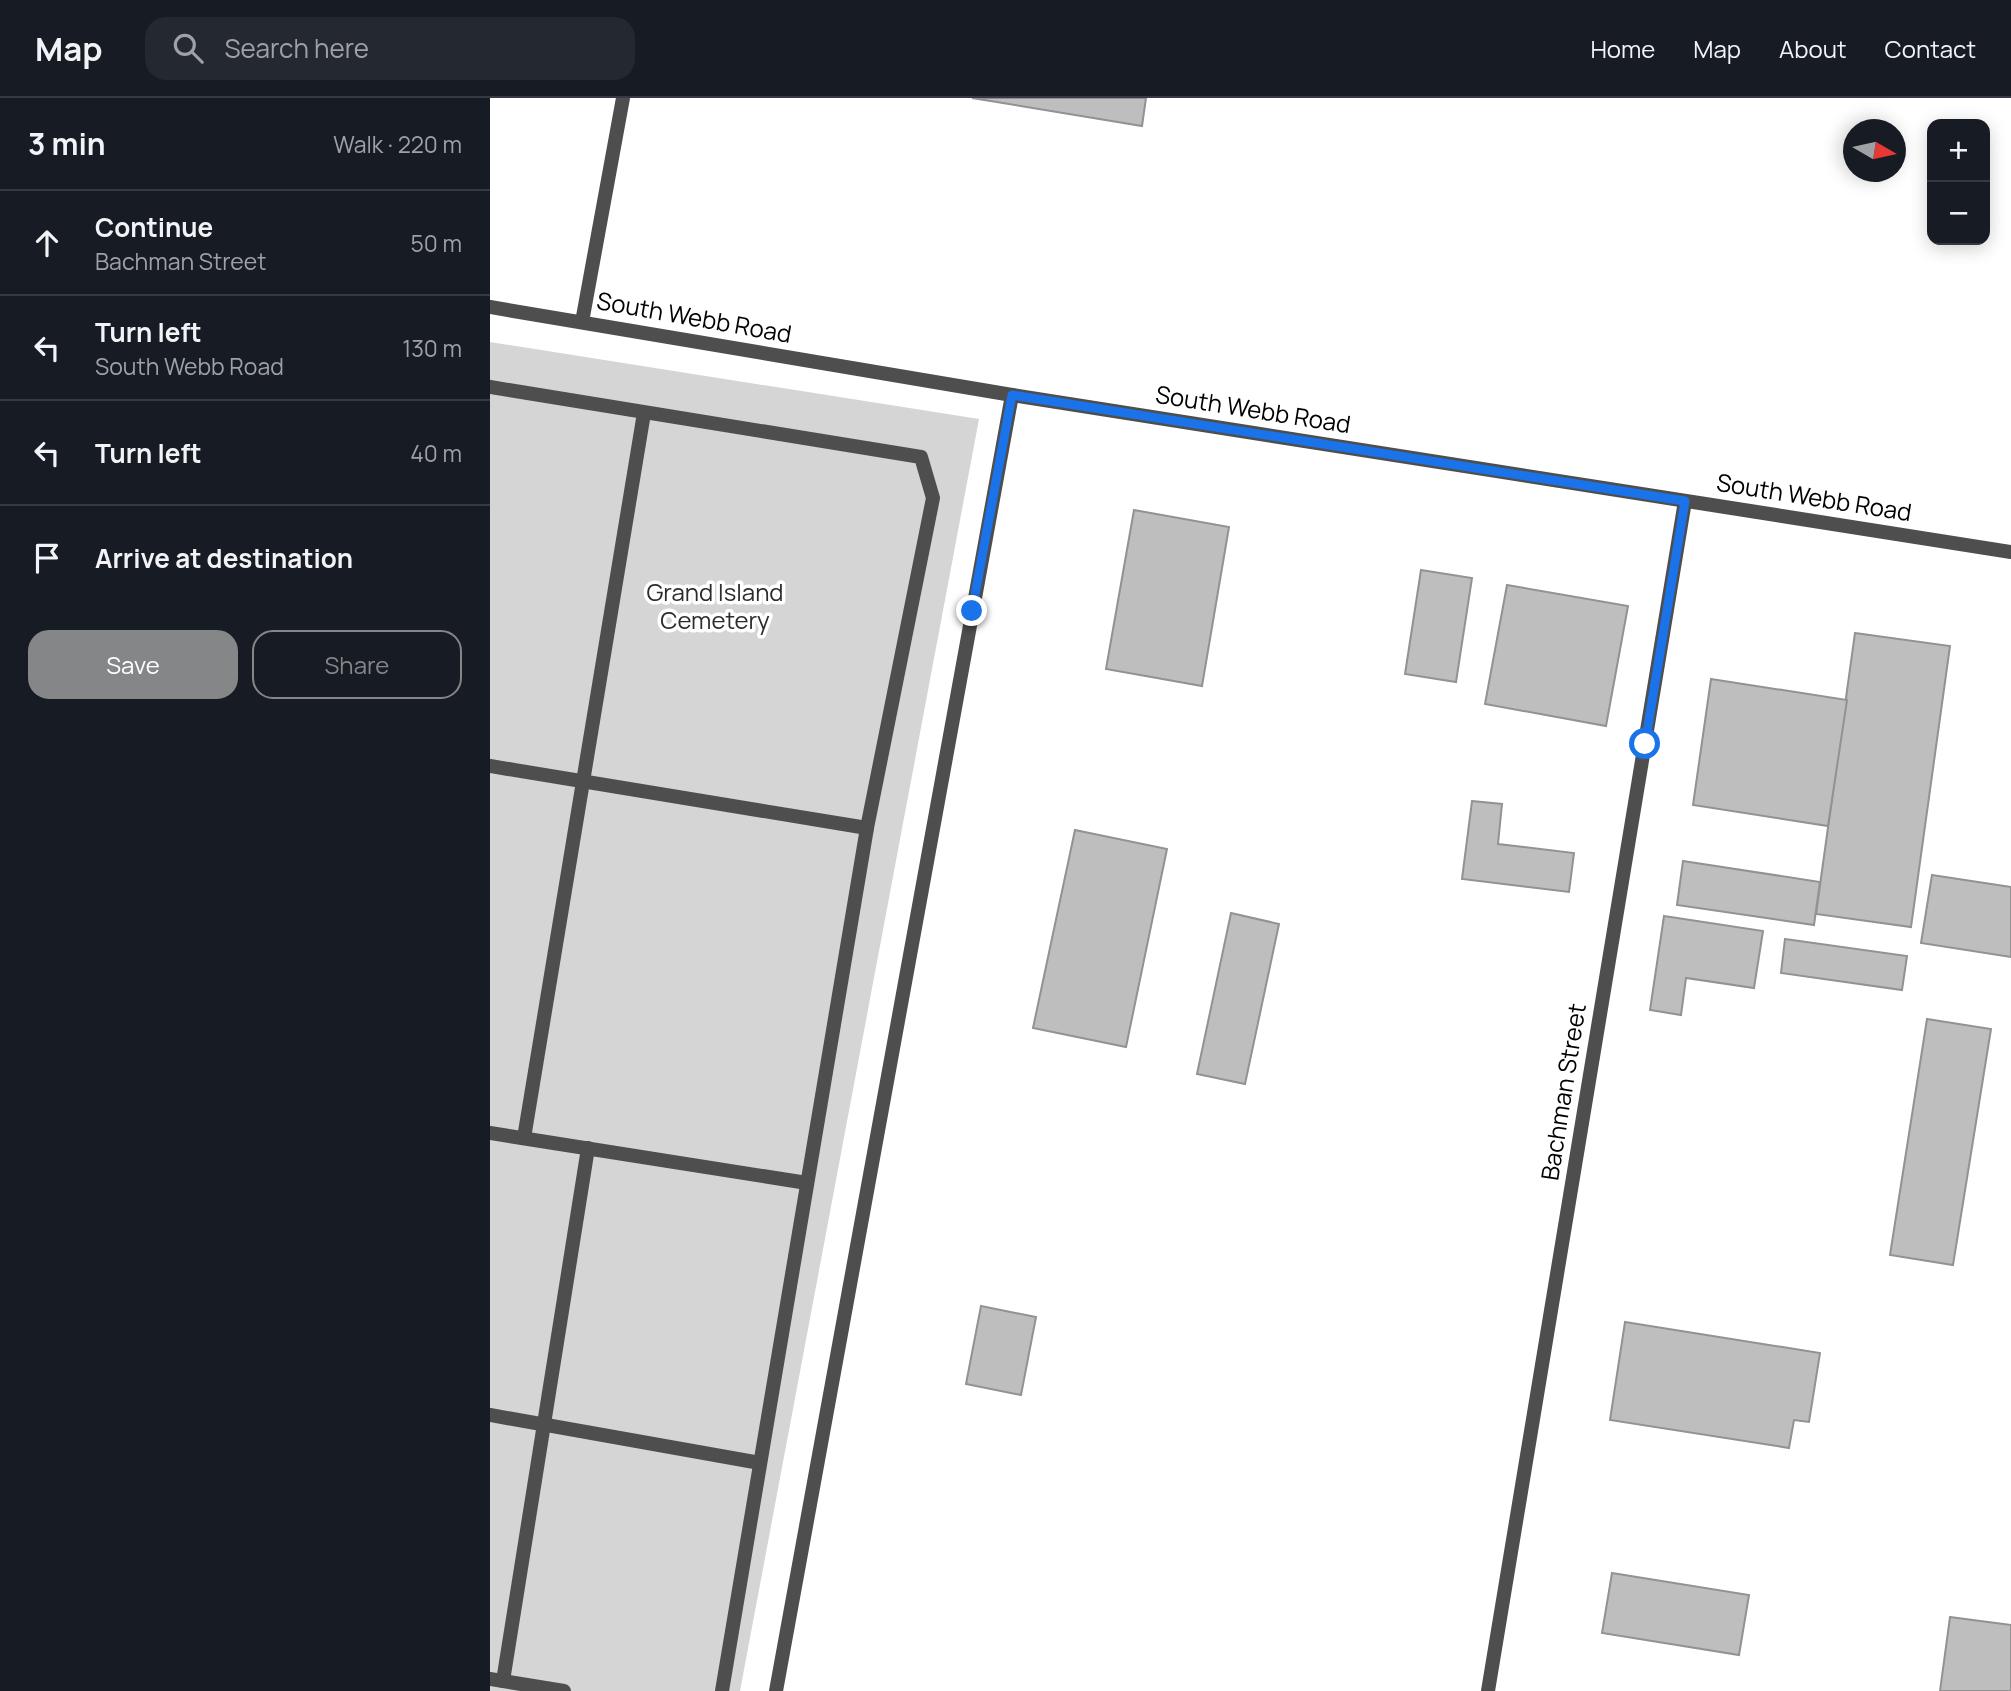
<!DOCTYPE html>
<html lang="en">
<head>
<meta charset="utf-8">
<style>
  :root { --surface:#171b24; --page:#242831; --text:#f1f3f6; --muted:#9ea1a6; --line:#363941; --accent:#858687 }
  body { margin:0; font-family:Manrope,sans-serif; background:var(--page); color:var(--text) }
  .controls { position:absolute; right:21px; top:21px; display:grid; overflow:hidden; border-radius:14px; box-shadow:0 4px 18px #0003 }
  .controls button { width:63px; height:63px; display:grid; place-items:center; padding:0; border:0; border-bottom:2px solid var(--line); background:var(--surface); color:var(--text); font:35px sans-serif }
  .compass { position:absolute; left:1353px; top:21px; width:63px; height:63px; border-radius:50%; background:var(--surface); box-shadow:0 4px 18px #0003; rotate:99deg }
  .stop { position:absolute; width:21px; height:21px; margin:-16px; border:5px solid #1a73e8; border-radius:50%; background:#fff }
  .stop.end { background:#1a73e8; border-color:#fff; box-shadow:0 2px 7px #0008 }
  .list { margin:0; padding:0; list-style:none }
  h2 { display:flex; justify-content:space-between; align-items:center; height:91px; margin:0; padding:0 28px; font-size:30px }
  h2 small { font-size:23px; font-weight:400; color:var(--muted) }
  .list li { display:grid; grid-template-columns:46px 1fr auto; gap:21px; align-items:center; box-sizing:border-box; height:105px; padding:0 28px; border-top:2px solid var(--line) }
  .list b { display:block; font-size:26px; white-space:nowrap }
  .list p { margin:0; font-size:23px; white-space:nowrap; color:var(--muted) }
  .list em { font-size:23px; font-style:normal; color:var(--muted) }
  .actions { display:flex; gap:14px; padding:21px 28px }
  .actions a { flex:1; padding:16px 0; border:2px solid var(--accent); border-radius:21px; text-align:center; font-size:24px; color:var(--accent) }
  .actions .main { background:var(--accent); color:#fff }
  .icon { flex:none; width:38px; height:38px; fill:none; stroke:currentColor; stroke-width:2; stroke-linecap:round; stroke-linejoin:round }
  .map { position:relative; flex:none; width:1521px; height:1593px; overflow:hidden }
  header { display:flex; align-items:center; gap:42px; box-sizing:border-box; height:98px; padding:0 35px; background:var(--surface); border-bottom:2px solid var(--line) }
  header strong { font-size:33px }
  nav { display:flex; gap:38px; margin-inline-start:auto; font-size:24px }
  .search { width:490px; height:63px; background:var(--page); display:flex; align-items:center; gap:18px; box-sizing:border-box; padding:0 24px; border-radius:21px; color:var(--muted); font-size:26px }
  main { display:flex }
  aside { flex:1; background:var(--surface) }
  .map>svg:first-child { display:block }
  .green { fill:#d5d5d5 }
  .building { fill:#bebebe; stroke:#929292; stroke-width:2 }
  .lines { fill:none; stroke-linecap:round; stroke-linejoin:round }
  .service { stroke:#4e4e4e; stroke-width:14 }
  .minor { stroke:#4e4e4e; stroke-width:14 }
  .tertiary { stroke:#4e4e4e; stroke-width:14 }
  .route { stroke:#1a73e8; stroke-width:9 }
  .labels { text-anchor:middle; stroke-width:7; stroke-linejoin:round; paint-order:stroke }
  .street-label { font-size:24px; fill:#000; stroke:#fff }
  .park-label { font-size:24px; fill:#2c2c2c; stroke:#fff }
</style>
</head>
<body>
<header>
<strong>Map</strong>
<div class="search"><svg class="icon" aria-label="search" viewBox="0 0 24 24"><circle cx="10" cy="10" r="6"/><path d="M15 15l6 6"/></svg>Search here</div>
<nav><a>Home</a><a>Map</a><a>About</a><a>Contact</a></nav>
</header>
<main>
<aside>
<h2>3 min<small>Walk · 220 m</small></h2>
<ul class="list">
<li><svg class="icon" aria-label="ahead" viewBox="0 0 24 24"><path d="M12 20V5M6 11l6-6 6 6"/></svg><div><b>Continue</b><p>Bachman Street</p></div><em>50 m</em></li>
<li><svg class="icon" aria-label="left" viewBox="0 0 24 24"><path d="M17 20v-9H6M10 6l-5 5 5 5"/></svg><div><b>Turn left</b><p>South Webb Road</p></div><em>130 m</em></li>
<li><svg class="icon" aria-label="left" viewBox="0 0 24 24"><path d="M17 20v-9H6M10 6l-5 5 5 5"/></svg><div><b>Turn left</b></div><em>40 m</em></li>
<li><svg class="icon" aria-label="arrive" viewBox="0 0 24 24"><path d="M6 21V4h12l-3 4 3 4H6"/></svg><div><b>Arrive at destination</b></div></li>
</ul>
<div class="actions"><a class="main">Save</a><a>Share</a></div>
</aside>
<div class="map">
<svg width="1521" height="1593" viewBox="0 0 1521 1593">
  <rect width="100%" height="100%" fill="#fff"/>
  <path class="green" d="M0,244L489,321L250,1593H0Z"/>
  <g class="building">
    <path d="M482,0H656L652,28Z"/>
    <path d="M644,412L739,429L712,588L616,571Z"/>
    <path d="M931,472L982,480L966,584L915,576Z"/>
    <path d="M1017,487L1138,508L1116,628L995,606Z"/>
    <path d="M1365,535L1460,548L1421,829L1326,816Z"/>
    <path d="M1221,581L1357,602L1338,728L1203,707Z"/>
    <path d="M982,703L1012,706L1008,746L1084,755L1079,794L972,781Z"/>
    <path d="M585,732L677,751L636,949L543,930Z"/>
    <path d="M1193,763L1330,784L1324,827L1187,807Z"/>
    <path d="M1442,777L1521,789V859L1431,845Z"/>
    <path d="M741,815L789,826L755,986L707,976Z"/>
    <path d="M1174,818L1273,833L1264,890L1196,880L1191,917L1160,912Z"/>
    <path d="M1295,841L1417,858L1412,892L1291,875Z"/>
    <path d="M1437,921L1501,931L1463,1167L1400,1157Z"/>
    <path d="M491,1208L546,1219L531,1297L476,1286Z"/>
    <path d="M1135,1224L1330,1255L1319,1324L1304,1322L1299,1350L1120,1322Z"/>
    <path d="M1122,1475L1259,1497L1249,1557L1112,1535Z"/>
    <path d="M1460,1519L1521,1527V1593H1450Z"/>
  </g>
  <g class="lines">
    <g class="service">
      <path d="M92,224L133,0"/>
      <path d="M0,289L431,359L443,400L377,730L232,1593"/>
      <path d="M0,668L377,730"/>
      <path d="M0,1035L317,1085"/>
      <path d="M34,1040L154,315"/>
      <path d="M0,1317L270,1365"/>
      <path d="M0,1581L74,1593"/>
      <path d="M13,1583L98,1050"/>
    </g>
    <g class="minor">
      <path d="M286,1593L522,297"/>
      <path d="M998,1593L1195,403"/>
    </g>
    <path class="tertiary" d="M0,209L522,297L1521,454"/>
  </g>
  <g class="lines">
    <path class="route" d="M482,513L522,297L1195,403L1155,646"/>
  </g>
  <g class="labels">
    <g class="street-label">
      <text transform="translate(204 220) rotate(10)" y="8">South Webb Road</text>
      <text transform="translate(763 312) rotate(9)" y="8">South Webb Road</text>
      <text transform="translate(1324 400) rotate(9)" y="8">South Webb Road</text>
      <text transform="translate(1074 994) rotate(-81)" y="8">Bachman Street</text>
    </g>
    <g class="park-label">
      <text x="225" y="503">Grand Island<tspan x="225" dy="28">Cemetery</tspan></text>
    </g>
  </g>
</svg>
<div class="controls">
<button>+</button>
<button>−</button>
</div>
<svg class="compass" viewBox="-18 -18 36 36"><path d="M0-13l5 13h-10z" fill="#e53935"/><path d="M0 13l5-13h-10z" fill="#9ea1a6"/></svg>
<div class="stop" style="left:1155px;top:646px"></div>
<div class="stop end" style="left:482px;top:513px"></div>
</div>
</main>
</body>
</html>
